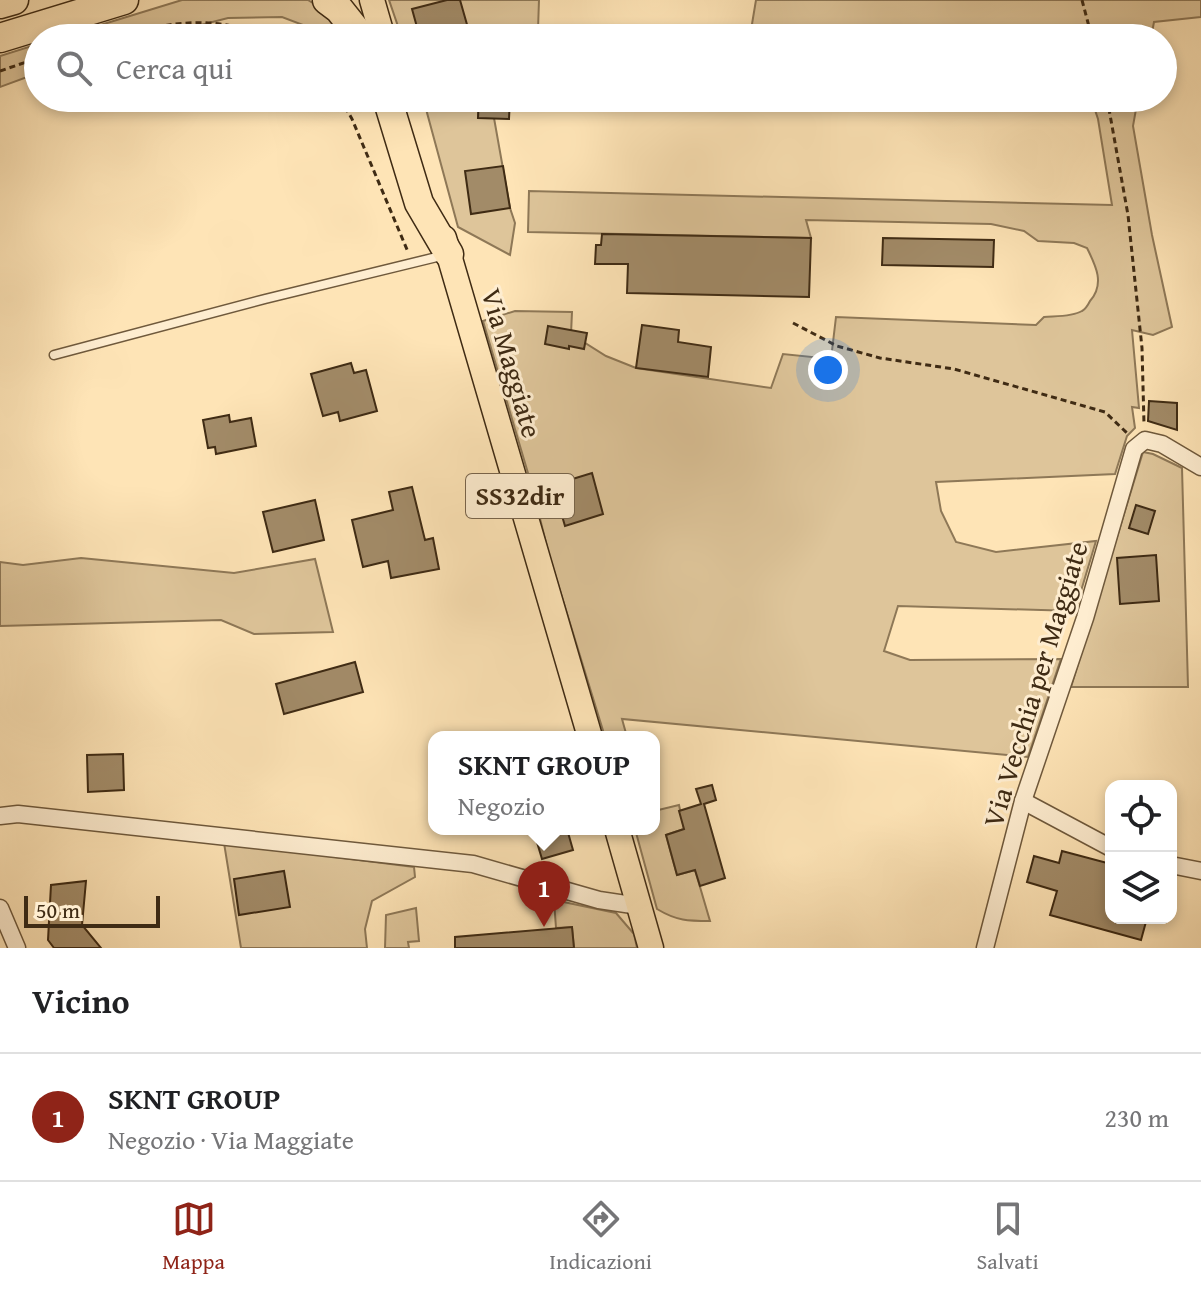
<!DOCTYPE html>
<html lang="it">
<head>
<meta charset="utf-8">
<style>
  :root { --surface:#fff; --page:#f6f6f6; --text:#202124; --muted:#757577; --line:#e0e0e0; --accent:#8f2418 }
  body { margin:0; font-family:"Gentium Book Plus",serif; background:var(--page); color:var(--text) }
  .controls { position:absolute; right:24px; bottom:24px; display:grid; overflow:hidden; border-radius:16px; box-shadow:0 4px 12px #0003 }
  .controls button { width:72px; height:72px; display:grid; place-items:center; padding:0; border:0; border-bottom:2px solid var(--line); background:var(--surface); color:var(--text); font:40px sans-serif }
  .scale { position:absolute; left:24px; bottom:20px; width:136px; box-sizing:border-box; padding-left:8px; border:4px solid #3f2b14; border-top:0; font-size:22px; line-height:28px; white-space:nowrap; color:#3f2b14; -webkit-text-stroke:6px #feedd0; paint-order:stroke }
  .you { position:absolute; left:828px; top:370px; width:28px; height:28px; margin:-20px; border:6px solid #fff; border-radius:50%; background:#1a73e8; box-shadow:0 0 0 12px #1a73e833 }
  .badge { display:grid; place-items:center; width:52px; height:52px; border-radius:50%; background:var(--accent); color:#fff; font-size:26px; font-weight:700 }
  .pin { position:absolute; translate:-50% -66px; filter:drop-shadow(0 2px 4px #0008) }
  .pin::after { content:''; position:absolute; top:42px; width:28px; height:24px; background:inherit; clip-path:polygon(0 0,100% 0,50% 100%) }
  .popup { position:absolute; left:428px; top:731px; width:232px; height:104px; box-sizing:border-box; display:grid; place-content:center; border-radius:16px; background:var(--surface); filter:drop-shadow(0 2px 6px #0005); font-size:26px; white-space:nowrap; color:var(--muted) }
  .popup b { font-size:30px; color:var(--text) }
  .popup::after { content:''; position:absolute; left:50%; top:100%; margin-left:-16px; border:16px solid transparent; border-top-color:var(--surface) }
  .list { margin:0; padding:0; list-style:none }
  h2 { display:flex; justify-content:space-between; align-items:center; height:104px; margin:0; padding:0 32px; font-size:34px }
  h2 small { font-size:26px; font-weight:400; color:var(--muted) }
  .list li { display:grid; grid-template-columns:52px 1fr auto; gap:24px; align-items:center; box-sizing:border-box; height:128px; padding:0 32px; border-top:2px solid var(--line) }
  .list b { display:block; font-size:30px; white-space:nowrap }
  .list p { margin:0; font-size:26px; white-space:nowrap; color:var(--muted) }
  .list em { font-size:26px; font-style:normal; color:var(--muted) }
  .icon { flex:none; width:44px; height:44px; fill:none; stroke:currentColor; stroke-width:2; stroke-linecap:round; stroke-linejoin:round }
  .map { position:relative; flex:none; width:1201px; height:948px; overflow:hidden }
  .search { position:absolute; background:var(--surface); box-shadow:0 4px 12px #0003; left:24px; right:24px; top:24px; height:88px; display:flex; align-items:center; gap:20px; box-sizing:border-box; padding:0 28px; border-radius:44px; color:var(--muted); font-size:30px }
  .sheet { height:232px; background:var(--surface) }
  nav { display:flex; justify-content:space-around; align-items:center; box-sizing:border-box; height:112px; border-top:2px solid var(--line); background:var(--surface); font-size:22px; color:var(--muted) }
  nav a { display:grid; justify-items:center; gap:4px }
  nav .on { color:var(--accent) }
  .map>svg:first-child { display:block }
  .green { fill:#dec59a; stroke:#8e7857; stroke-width:2 }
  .building { fill:#a28b68; stroke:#3f2b14; stroke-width:2 }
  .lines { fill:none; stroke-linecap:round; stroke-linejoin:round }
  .lane-casing { stroke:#6f593c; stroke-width:11 }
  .street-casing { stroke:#6f593c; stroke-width:19 }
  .primary-casing { stroke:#3f2b14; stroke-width:27 }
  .highway-casing { stroke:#3f2b14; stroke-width:31 }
  .path { stroke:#3f2b14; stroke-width:3; stroke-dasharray:6 4; stroke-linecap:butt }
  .lane { stroke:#feedd0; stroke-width:8 }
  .street { stroke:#feedd0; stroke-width:16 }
  .primary { stroke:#fee4b6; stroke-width:24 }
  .highway { stroke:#fee4b6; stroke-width:28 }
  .labels { text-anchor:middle; stroke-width:6; stroke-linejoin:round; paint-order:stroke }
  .shield { fill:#feedd0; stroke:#78654c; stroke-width:2 }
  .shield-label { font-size:26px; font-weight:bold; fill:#3f2b14 }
  .street-label { font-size:28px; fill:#3f2b14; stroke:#feedd0 }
</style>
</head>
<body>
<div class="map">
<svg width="1201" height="948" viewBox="0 0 1201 948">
  <rect width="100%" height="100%" fill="#fee4b6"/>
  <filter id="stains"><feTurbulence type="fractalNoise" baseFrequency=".0025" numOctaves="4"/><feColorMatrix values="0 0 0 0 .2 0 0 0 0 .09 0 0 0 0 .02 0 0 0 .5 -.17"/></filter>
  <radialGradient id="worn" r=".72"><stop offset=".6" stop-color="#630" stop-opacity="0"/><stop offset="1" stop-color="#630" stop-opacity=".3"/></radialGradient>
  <g class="green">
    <path d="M182,0H308L330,14L351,38H331L327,34L282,17L228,18L150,38H58Z"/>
    <path d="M389,0H539L538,30L500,29L499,38H402Z"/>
    <path d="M756,0H1201V17L1154,22L1151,38H783L767,37L752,24Z"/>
    <path d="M569,31L751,36L750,38H568Z"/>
    <path d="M38,44V73L0,87V56Z"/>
    <path d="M423,98H479L478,117L494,118L510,208L515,223L510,255L458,227Z"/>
    <path d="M1091,98H1138L1133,126L1152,235L1172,327L1153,335L1132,330L1139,408L1132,407L1135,428L1127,436L1115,474L936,482L941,511L956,542L996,552L1096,541L1075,611L898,606L884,651L910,660L1061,659L1028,757L622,719L627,737H605L549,555L533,490L483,321L515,311L572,312L571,334L606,356L636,368L771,388L783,354L831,359L836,317L1036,325L1044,317C1055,316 1072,317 1082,311C1086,309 1088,305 1090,301C1105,284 1096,266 1087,248L1074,243L1038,241L1024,231L991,224L806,220L811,238L528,232L529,191L1112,205L1098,119Z"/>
    <path d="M1143,452L1153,454L1182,468L1188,687H1071Z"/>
    <path d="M81,558L234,573L315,559L333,632L254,634L221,620L0,626V562L23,565Z"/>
    <path d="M679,805L684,829L666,835L677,875L695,870L710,921C688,921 677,921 657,909L635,829H654V811Z"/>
    <path d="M224,843L414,867L415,877L372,901L365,929L367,948H241Z"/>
    <path d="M554,900L616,913L634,934L637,948H574L572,927L556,928Z"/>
    <path d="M416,908L419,941L408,942L409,948H385L386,915Z"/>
  </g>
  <g class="building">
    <path d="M447,0H460L470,35L458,38H420L412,9Z"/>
    <path d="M479,98H510L509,119L478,118Z"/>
    <path d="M503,166L510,208L471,214L465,171Z"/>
    <path d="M602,234L811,238L809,297L627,293L628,264H595L596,245H601Z"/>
    <path d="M883,238L994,240L993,267L882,265Z"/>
    <path d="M642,325L679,330L678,342L711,347L708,377L636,368Z"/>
    <path d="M548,326L587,333L584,349L569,346V349L545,344Z"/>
    <path d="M351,363L354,373L366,370L377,411L340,421L338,412L323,416L311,374Z"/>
    <path d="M1149,401L1177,403V430L1148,421Z"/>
    <path d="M229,415L230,422L251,418L256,446L216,454L215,447L208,448L203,420Z"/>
    <path d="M592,473L603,514L565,526L553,485Z"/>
    <path d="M412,487L425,540L433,538L439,569L391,578L388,561L363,567L352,520L393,510L389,492Z"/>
    <path d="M315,500L324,540L273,552L263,512Z"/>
    <path d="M1136,505L1155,511L1148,534L1129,528Z"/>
    <path d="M1156,555L1159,601L1120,604L1117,558Z"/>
    <path d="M355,662L363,692L284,714L276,684Z"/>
    <path d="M123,754L124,790L88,792L87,755Z"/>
    <path d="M712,785L716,800L704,804L725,878L700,886L695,870L677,875L666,835L684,829L679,811L701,804L696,789Z"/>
    <path d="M533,829H567L573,850L542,859Z"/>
    <path d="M1062,851L1111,864V918H1147L1141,940L1050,915L1057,891L1027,882L1034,856L1059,863Z"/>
    <path d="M284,871L290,907L239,915L234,879Z"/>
    <path d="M86,881L82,925L101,948H54L48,940L51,885Z"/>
    <path d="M572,927L574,948H455V937Z"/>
  </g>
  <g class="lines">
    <g class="lane-casing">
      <path id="lane" d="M54,355L265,299L445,255"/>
    </g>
    <g class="street-casing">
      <g id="street">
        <path d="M1023,801L1111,848"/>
        <path d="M0,816L18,814L473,864L599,900L639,906"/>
        <path d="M1171,865L1201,871"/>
        <path d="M0,908L17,948"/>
        <path d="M985,948L1023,801L1085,618L1134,449L1145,440L1162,444L1201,467"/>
      </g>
    </g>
    <g class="primary-casing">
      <g id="primary">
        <path d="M372,0L383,38"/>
        <path d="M444,238L590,737"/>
        <path d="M617,829L651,948"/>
      </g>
    </g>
    <g class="highway-casing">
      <g id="highway">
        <path d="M327,0L339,9L362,38"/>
        <path d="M0,4L14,0"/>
        <path d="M0,38L124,0"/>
        <path d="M387,98L419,203L449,254"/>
      </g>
    </g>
    <g class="path">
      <path d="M1082,0L1092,38"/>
      <path d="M107,38C148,28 190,17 232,26C244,28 256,34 268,38"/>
      <path d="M0,71L38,58"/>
      <path d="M340,98L352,119L408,252"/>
      <path d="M1107,98L1128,215L1142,348L1144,424"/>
      <path d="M793,323L837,346L880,358L954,369L1105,412L1128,434"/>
    </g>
    <use href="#lane" class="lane"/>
    <use href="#street" class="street"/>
    <use href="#primary" class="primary"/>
    <use href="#highway" class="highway"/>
  </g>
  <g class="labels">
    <rect class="shield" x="466" y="474" width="108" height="44" rx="6"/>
    <g class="shield-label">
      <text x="520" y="505">SS32dir</text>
    </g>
    <g class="street-label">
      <text transform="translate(512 363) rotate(74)" y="10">Via Maggiate</text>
      <text transform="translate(1035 684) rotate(-73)" y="10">Via Vecchia per Maggiate</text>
    </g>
  </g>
  <rect width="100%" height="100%" filter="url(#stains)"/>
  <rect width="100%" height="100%" fill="url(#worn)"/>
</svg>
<div class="controls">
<button><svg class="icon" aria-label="locate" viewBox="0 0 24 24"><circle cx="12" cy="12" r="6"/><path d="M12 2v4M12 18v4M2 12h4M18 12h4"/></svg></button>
<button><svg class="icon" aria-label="layers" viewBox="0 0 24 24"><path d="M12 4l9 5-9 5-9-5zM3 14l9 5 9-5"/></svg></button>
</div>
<div class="scale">50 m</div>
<div class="you"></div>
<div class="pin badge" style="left:544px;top:927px">1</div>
<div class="popup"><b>SKNT GROUP</b>Negozio</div>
<div class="search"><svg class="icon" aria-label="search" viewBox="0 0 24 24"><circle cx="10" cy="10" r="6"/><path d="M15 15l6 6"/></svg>Cerca qui</div>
</div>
<section class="sheet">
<h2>Vicino<small></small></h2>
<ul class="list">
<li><span class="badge">1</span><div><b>SKNT GROUP</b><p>Negozio · Via Maggiate</p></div><em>230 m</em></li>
</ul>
</section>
<nav>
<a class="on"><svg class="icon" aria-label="map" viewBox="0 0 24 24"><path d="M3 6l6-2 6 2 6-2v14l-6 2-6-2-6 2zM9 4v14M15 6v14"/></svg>Mappa</a>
<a><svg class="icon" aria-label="directions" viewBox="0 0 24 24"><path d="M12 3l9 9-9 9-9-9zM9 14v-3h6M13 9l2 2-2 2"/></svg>Indicazioni</a>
<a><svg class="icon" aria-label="saved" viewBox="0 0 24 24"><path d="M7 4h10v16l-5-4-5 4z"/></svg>Salvati</a>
</nav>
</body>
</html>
